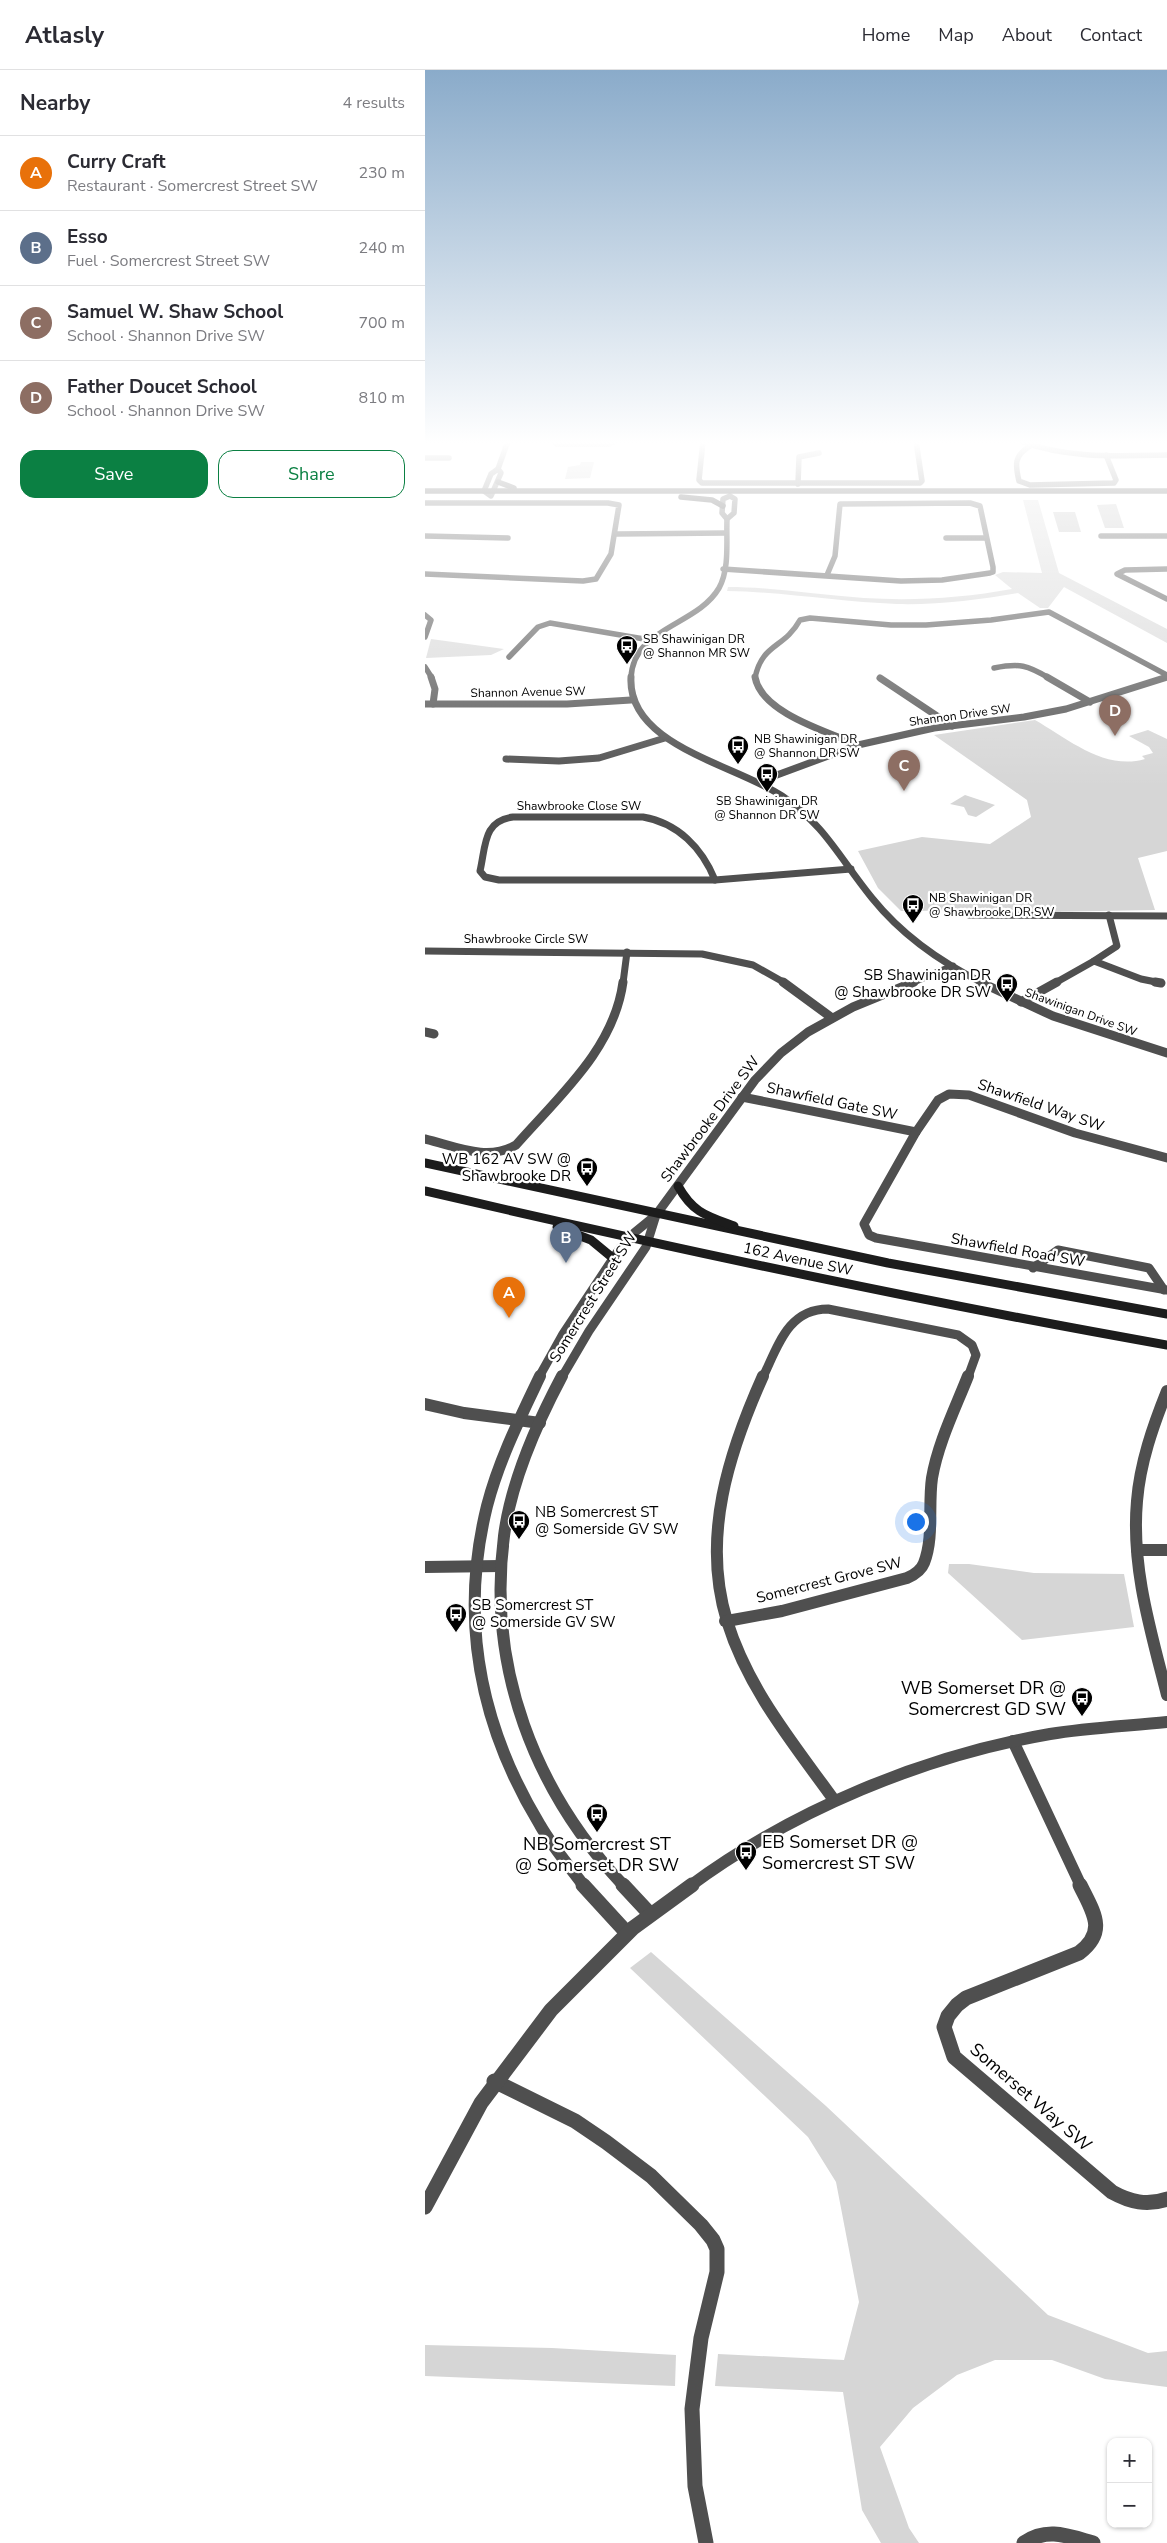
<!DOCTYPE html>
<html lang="en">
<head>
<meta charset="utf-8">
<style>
  :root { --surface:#fff; --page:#f7f7f7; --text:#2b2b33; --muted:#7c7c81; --line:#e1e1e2; --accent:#0b8043 }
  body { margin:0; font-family:"Nunito Sans",sans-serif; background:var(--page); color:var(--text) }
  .controls { position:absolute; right:15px; bottom:15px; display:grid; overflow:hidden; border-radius:10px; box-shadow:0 1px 4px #0004 }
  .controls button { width:45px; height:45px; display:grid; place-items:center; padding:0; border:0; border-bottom:1px solid var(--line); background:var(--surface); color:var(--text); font:25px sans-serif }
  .you { position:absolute; left:490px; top:1451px; width:18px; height:18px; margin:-12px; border:4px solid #fff; border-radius:50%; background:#1a73e8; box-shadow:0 0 0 8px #1a73e833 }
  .badge { display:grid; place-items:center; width:32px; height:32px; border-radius:50%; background:var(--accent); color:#fff; font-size:16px; font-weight:700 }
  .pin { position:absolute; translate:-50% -41px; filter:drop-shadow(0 1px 2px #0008) }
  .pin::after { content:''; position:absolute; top:26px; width:18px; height:15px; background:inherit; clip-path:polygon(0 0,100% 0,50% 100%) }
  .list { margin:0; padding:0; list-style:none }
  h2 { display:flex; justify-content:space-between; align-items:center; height:65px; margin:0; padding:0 20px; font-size:21px }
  h2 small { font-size:16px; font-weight:400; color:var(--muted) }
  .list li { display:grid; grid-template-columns:32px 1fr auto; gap:15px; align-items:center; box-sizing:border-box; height:75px; padding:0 20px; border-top:1px solid var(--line) }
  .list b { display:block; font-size:19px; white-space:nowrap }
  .list p { margin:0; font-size:16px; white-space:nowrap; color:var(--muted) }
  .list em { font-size:16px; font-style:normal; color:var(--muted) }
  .actions { display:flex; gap:10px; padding:15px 20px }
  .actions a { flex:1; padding:11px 0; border:1px solid var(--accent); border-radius:15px; text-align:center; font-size:18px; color:var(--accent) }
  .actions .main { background:var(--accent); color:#fff }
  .map { position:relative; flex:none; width:742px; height:2473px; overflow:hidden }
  header { display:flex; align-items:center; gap:30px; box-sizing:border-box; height:70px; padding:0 25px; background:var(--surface); border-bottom:1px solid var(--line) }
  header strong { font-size:24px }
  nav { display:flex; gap:28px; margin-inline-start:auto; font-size:18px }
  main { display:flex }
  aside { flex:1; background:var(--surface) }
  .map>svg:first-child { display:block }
  .green { fill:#d6d6d6 }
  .building { fill:#bfbfbf }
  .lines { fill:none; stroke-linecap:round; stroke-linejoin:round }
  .minor-far4 { stroke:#4f4f4f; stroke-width:5.5 }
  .minor-far3 { stroke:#4f4f4f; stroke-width:7 }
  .minor-far2 { stroke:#4f4f4f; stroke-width:9 }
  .minor-far1 { stroke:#4f4f4f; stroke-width:12 }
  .minor { stroke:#4f4f4f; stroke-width:15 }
  .tertiary-far4 { stroke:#4f4f4f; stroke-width:5.5 }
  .tertiary-far3 { stroke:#4f4f4f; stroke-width:7 }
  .tertiary-far2 { stroke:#4f4f4f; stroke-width:9 }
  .tertiary-far1 { stroke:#4f4f4f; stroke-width:12 }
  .tertiary { stroke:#4f4f4f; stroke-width:15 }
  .secondary-far1 { stroke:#1c1c1c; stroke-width:5.5 }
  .secondary { stroke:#1c1c1c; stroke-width:9 }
  .labels { text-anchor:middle; stroke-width:4.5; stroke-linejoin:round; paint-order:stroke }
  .far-poi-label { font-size:12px; fill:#000; stroke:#fff; text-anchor:start }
  .far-street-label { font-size:12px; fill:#000; stroke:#fff }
  .poi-label { font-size:15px; fill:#000; stroke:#fff; text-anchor:end }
  .street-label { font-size:15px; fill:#000; stroke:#fff }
  .near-poi-label { font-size:18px; fill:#000; stroke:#fff; text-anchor:end }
  .near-street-label { font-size:18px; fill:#000; stroke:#fff }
</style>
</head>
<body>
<header>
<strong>Atlasly</strong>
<nav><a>Home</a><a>Map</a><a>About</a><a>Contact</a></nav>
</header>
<main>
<aside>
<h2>Nearby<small>4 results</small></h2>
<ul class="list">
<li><span class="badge" style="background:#e8710a">A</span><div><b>Curry Craft</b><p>Restaurant · Somercrest Street SW</p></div><em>230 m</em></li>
<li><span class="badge" style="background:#5c6f8a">B</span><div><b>Esso</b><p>Fuel · Somercrest Street SW</p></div><em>240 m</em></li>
<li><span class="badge" style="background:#8d6e63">C</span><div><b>Samuel W. Shaw School</b><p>School · Shannon Drive SW</p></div><em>700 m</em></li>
<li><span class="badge" style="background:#8d6e63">D</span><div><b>Father Doucet School</b><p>School · Shannon Drive SW</p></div><em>810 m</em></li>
</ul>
<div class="actions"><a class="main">Save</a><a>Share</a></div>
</aside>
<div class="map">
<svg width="742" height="2473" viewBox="0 0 742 2473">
  <rect width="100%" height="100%" fill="#fff"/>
  <g class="green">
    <path d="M598,430H613L634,503L742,559V573L639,517L623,538H615L593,523C553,530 513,535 472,534C415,532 359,522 302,521L303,517C349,517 393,525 439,528C489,531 538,528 587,519L570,505L578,502L617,503Z"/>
    <path d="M6,569L79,579L66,585L1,588Z"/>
    <path d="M610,650C643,669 680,701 720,689L717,686L728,683L724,677L704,666L723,660L742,669V781L713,788L730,840L618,842L587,840L476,841L453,818L433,781L497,767L565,774L606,747L602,730L509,665Z"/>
    <path d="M540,725L570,735L551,747L543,745L539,737L525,734Z"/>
    <path d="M524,1494H544L609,1503L699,1504L709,1557L597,1570L523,1503Z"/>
    <path d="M226,1882L401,2036L623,2245L723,2283L742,2281V2317L680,2309L627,2290H570L532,2305L488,2338L455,2377L484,2458L494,2473H456L437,2440L418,2322L290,2316L293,2284L419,2290L434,2232L411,2112L383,2067L205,1898Z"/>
    <path d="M0,2275L127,2278L251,2285L250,2316L0,2306Z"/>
  </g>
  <g class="building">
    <path d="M156,392H169L165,408L140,409L143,397L155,395Z"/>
    <path d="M691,434L699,458H680L672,435Z"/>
    <path d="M628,442H650L656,462H634Z"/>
  </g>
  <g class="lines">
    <g class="minor-far4">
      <path d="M128,371L132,374H184L190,371"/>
      <path d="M278,371L274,410L277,413H495L497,411L491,371"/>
      <path d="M595,371C643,389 692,386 742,385"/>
      <path d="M605,376C589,386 590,394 594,411L605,415L689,413L691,410L681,385"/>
      <path d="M0,388H24"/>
      <path d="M73,399L76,403L66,426L59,421L66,404Z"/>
      <path d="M73,399L83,371"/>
      <path d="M373,414L374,387L394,383"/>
      <path d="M0,433H183L194,435L186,484L171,509L158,511L0,504"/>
      <path d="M192,464L301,463"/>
      <path d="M0,466L83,468"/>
      <path d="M676,466H742"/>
      <path d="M521,468H561"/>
      <path d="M298,499L476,511L517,510L565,503L568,502V497L555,436L545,433L415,434L410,486L402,505"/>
      <path d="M742,499L700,500L692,504L742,529"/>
      <path d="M0,545L6,550L0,567"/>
      <path d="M84,587L113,557L125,553L225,570"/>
      <path d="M0,597L7,608"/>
      <path d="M569,598C595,593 602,595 624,608"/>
      <path d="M330,608C337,573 359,579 375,550L385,548L466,555H501L566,550L624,542L742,605"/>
      <path d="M739,608L742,607"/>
    </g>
    <g class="minor-far3">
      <path d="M6,607L10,619L8,634"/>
      <path d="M330,607C336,643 403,662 433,675"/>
      <path d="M622,607L665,632"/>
      <path d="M455,608L527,656"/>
      <path d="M0,634H142L206,630"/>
      <path d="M81,689L134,691L174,688L240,668"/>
      <path d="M333,712L433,675L509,658L599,647L641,639L742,607"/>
      <path d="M88,747H218C253,753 277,778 290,810H74L60,807L55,801C61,775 58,751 88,747Z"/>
      <path d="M290,810L426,799"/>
      <path d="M544,845L742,846"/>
      <path d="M0,881L277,884L328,895L360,913"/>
      <path d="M669,891L692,876L684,845"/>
      <path d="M198,913L202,882"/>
      <path d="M486,913L528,896"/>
      <path d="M630,913L669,891L716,909L736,913"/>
    </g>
    <g class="minor-far2">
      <path d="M358,912L407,948"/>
      <path d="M730,912L736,913"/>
      <path d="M596,932L632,912"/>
      <path d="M0,962L9,964"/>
      <path d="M317,1027L491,1062"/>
      <path d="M0,1069C30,1076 62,1092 91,1075C134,1026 189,979 198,912"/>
      <path d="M742,1088L650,1063L544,1025L524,1024L513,1030L491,1062L439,1154L444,1165L451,1168L742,1220"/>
      <path d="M231,1145L330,1010L356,983L383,962L428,937L489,912"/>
      <path d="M608,1198L633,1180L724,1198L739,1220"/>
      <path d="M338,1307C353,1276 363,1239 403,1239L533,1265L547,1275L551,1285L543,1307"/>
    </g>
    <g class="minor-far1">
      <path d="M742,1321C728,1356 715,1393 712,1431C706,1497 726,1562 742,1625"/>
      <path d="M0,1334L39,1343L115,1353"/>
      <path d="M712,1480H742"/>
      <path d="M0,1497L76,1496"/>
      <path d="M300,1551H302"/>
      <path d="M302,1551C323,1619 368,1673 409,1730"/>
      <path d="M302,1551C276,1467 304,1382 338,1306"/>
      <path d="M302,1551L357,1541L482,1508C489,1505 496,1501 499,1493C509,1468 503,1435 507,1408C513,1373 530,1339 543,1306"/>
      <path d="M588,1671L656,1816"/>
    </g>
    <g class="minor">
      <path d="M655,1815C668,1842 683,1861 654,1883L541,1928L532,1935L523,1946L519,1957L529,1987L687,2122C705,2132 722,2136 742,2129"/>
      <path d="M69,2011L150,2051L181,2072L226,2106L276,2155L288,2170L292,2179V2202L276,2268L267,2339L270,2416L281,2473"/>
      <path d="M599,2473C622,2457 643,2466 668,2473"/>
    </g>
    <g class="tertiary-far4">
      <path d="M302,449L297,443L298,429L305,426"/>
      <path d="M206,608C208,557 272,556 294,518C305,498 301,470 302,449L309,443L310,429L305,426"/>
    </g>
    <path class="tertiary-far3" d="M206,607C202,676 312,695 357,726C401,756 415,789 447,828C476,864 517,893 558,913"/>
    <g class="tertiary-far2">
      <path d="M555,912L628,946L742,983"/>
      <path d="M114,1307L138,1264L195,1178L209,1163L231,1145"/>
      <path d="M137,1307L164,1261L221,1177L231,1145"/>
    </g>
    <g class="tertiary-far1">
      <path d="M115,1306C95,1348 74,1390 62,1436C34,1549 55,1656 115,1755C127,1776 144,1796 159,1816"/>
      <path d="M137,1306C111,1355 86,1411 79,1466C62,1597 109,1721 199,1816"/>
      <path d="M265,1816C368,1740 498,1686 625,1664C663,1658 703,1656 742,1652"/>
    </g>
    <g class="tertiary">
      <path d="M158,1815L202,1863"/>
      <path d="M198,1815L225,1844"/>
      <path d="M0,2137L56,2033L126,1940L208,1858L267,1815"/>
    </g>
    <g class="secondary-far1">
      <path d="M73,412L89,418"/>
      <path d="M0,421H742"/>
      <path d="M256,427L287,430L298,436"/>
    </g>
    <g class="secondary">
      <path d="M0,1093L463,1193L742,1244"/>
      <path d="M253,1116C268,1143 282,1146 309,1156"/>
      <path d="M0,1121C246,1178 493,1231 742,1275"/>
      <path d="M132,1157L166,1170L189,1189"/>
    </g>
  </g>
  <linearGradient id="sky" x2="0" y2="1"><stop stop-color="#8aabca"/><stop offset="0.52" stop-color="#fff"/><stop offset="1" stop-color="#fff" stop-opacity="0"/></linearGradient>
  <rect width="742" height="717" fill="url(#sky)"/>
  <defs>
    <g id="bus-pin" transform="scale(1.125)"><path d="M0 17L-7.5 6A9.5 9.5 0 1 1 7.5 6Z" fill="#000" stroke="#fff"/><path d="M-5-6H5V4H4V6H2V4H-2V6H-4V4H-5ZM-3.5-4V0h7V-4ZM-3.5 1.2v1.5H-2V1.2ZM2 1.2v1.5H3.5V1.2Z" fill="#fff"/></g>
  </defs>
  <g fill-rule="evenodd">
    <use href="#bus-pin" x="202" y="576"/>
    <use href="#bus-pin" x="313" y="676"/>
    <use href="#bus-pin" x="342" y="704"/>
    <use href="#bus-pin" x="488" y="835"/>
    <use href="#bus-pin" x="582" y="914"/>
    <use href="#bus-pin" x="162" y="1098"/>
    <use href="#bus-pin" x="94" y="1451"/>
    <use href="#bus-pin" x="31" y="1544"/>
    <use href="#bus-pin" x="657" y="1628"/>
    <use href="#bus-pin" x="172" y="1744"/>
    <use href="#bus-pin" x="321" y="1782"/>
  </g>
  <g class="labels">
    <g class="far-poi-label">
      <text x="218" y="573">SB Shawinigan DR<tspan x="218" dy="14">@ Shannon MR SW</tspan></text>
      <text x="329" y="673">NB Shawinigan DR<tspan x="329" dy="14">@ Shannon DR SW</tspan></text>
      <text x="342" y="735" text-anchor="middle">SB Shawinigan DR<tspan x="342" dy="14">@ Shannon DR SW</tspan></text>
      <text x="504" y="832">NB Shawinigan DR<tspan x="504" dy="14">@ Shawbrooke DR SW</tspan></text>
    </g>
    <g class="far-street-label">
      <text transform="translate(103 622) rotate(-1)" y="4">Shannon Avenue SW</text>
      <text transform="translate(535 645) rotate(-8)" y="4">Shannon Drive SW</text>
      <text x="154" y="740">Shawbrooke Close SW</text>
      <text x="101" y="873">Shawbrooke Circle SW</text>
      <text transform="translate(656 942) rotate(20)" y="4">Shawinigan Drive SW</text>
    </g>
    <g class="poi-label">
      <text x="566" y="910">SB Shawinigan DR<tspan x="566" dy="17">@ Shawbrooke DR SW</tspan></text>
      <text x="146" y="1094">WB 162 AV SW @<tspan x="146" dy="17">Shawbrooke DR</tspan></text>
      <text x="110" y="1447" text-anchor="start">NB Somercrest ST<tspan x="110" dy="17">@ Somerside GV SW</tspan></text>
      <text x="47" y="1540" text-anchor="start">SB Somercrest ST<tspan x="47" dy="17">@ Somerside GV SW</tspan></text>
    </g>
    <g class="street-label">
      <text transform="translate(407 1031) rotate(12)" y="5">Shawfield Gate SW</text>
      <text transform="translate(616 1035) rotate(19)" y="5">Shawfield Way SW</text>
      <text transform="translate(285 1049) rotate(-53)" y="5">Shawbrooke Drive SW</text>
      <text transform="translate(593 1180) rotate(10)" y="5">Shawfield Road SW</text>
      <text transform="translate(373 1189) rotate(12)" y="5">162 Avenue SW</text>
      <text transform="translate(168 1227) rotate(-58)" y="5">Somercrest Street SW</text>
      <text transform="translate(404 1510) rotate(-14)" y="5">Somercrest Grove SW</text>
    </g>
    <g class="near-poi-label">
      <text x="641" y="1624">WB Somerset DR @<tspan x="641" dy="21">Somercrest GD SW</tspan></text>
      <text x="337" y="1778" text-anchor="start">EB Somerset DR @<tspan x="337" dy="21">Somercrest ST SW</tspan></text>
      <text x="172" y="1780" text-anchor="middle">NB Somercrest ST<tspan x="172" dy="21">@ Somerset DR SW</tspan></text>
    </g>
    <g class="near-street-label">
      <text transform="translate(606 2027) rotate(41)" y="6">Somerset Way SW</text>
    </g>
  </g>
</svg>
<div class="controls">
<button>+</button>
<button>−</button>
</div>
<div class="you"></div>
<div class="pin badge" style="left:84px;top:1248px;background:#e8710a">A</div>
<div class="pin badge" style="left:141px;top:1193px;background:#5c6f8a">B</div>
<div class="pin badge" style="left:479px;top:721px;background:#8d6e63">C</div>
<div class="pin badge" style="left:690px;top:666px;background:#8d6e63">D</div>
</div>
</main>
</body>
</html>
